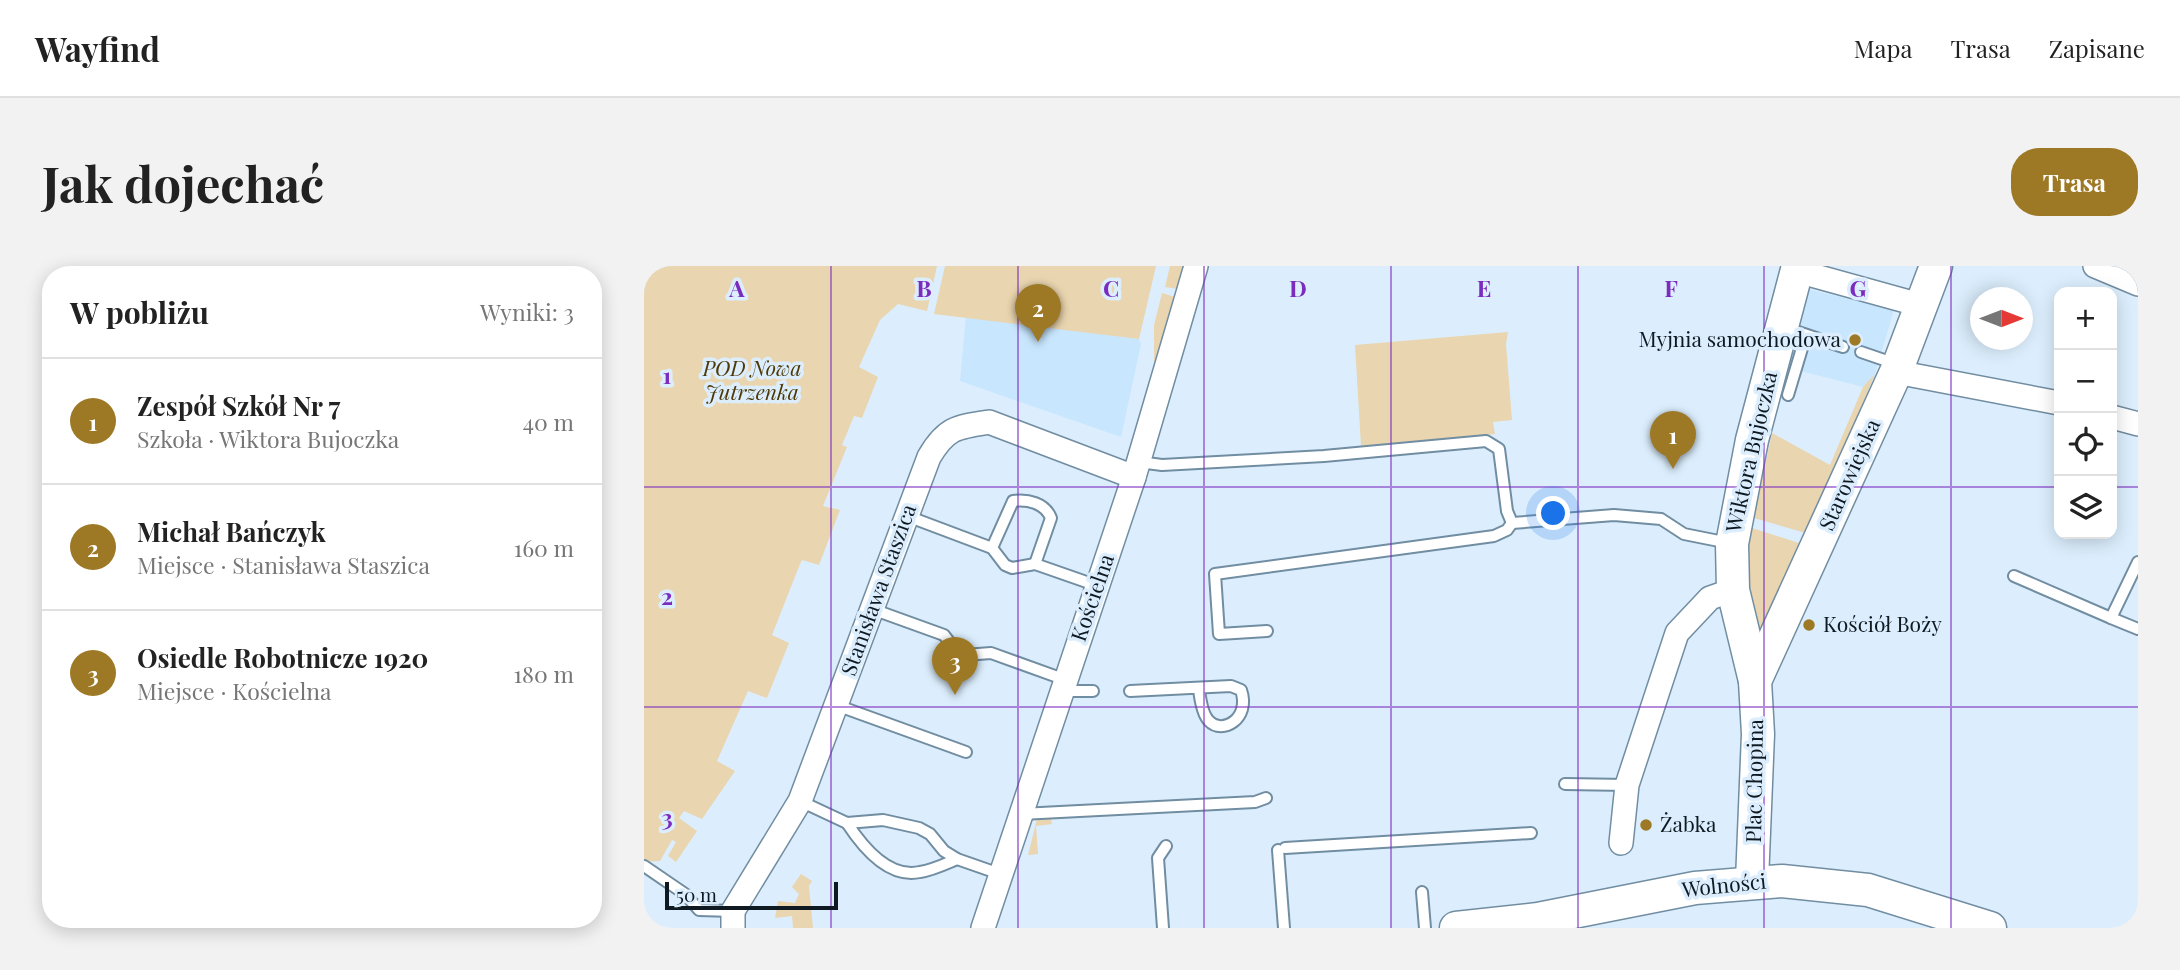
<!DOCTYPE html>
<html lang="pl">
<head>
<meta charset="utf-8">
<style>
  :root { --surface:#fff; --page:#f2f2f2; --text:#222; --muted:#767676; --line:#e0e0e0; --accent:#9d7925 }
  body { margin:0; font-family:"Playfair Display",serif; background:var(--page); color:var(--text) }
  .controls { position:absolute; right:21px; top:21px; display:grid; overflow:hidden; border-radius:14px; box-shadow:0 4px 18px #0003 }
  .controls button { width:63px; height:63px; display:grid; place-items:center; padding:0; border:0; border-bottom:2px solid var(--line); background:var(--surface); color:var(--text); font:35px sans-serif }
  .compass { position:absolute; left:1326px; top:21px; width:63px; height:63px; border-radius:50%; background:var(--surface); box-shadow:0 4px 18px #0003; rotate:90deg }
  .scale { position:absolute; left:21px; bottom:18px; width:173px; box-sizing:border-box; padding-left:7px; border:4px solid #0e1921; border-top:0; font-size:19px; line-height:24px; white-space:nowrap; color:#0e1921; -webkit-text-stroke:5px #dceefd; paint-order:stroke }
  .you { position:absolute; left:910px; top:248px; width:24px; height:24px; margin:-18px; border:5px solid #fff; border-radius:50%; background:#1a73e8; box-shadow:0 0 0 10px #1a73e833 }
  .badge { display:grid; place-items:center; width:46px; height:46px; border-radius:50%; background:var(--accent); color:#fff; font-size:23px; font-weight:700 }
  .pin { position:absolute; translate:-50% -58px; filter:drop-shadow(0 2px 4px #0008) }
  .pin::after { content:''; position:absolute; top:37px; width:24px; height:21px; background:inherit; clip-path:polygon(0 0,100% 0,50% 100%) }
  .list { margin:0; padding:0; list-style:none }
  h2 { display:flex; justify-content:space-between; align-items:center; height:91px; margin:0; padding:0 28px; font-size:30px }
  h2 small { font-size:23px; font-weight:400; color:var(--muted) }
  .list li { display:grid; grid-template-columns:46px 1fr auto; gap:21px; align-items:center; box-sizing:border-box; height:126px; padding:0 28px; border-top:2px solid var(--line) }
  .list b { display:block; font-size:26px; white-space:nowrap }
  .list p { margin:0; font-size:23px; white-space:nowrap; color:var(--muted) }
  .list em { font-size:23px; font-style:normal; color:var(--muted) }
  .icon { flex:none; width:38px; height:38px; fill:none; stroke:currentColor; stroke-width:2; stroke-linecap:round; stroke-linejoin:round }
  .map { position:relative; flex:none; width:1494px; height:662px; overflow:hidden; border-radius:28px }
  header { display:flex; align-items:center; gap:42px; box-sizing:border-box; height:98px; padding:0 35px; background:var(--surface); border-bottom:2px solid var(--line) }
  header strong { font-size:33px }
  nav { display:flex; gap:38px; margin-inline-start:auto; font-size:24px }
  .intro { display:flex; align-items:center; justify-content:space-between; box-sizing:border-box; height:168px; padding:0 42px }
  h1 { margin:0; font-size:49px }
  .button { padding:18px 32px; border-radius:28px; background:var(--accent); color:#fff; font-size:24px; font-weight:700 }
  main { display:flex; gap:42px; padding:0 42px }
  aside { flex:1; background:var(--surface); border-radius:28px; box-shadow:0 4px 18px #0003 }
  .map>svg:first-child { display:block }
  .built { fill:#c8e6fd }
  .green { fill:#e9d5af }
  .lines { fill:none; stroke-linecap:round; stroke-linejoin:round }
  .lane-casing { stroke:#718da2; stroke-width:14 }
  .street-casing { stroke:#718da2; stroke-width:26 }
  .secondary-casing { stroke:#718da2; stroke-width:35 }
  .lane { stroke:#fff; stroke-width:10 }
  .street { stroke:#fff; stroke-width:23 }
  .secondary { stroke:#fff; stroke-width:32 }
  .grid { fill:none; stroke:#7b2cbf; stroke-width:2; stroke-opacity:0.55 }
  .poi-dot { fill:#9d7925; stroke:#dceefd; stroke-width:2.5 }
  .labels { text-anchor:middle; stroke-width:7; stroke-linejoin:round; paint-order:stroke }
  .poi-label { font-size:21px; fill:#0e1921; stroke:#dceefd; text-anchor:start }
  .park-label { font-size:21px; font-style:italic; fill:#4e3906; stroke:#dceefd }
  .street-label { font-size:21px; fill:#0e1921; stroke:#dceefd }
  .grid-label { font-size:23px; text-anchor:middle; font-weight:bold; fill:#7b2cbf; stroke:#dceefd; stroke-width:7; stroke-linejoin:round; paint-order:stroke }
</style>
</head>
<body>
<header>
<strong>Wayfind</strong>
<nav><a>Mapa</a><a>Trasa</a><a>Zapisane</a></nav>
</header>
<div class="intro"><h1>Jak dojechać</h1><a class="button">Trasa</a></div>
<main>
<aside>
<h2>W pobliżu<small>Wyniki: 3</small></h2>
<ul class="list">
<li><span class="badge">1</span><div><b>Zespół Szkół Nr 7</b><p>Szkoła · Wiktora Bujoczka</p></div><em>40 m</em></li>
<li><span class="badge">2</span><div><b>Michał Bańczyk</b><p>Miejsce · Stanisława Staszica</p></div><em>160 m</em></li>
<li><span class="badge">3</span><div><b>Osiedle Robotnicze 1920</b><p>Miejsce · Kościelna</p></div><em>180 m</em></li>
</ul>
</aside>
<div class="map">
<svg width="1494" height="662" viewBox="0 0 1494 662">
  <rect width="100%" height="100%" fill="#dceefd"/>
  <g class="built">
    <path d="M1164,23L1250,44L1231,108L1219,121L1145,102Z"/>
    <path d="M322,50L495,73L497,78L477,171L316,115Z"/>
  </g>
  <g class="green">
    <path d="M0,0H293L283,45L254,38L236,54L215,101L234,111L218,152L210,150L198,179L203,181L179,240L196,244L175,299L158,294L156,298L128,369L145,377L123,432L104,425L73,495L91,505L58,553L40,545L35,552L53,565L32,596L24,590L32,576L28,574L16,595L0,596Z"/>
    <path d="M301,0H512L495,73L290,48Z"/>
    <path d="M526,0H540L534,23L521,21Z"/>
    <path d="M518,27L531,31L510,103V59Z"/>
    <path d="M864,66L862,78L868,154L849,156L851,168L717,180L711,79Z"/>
    <path d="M1231,108L1165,268L1110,252L1128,167L1186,199L1219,121Z"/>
    <path d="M1105,261L1158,278L1115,370C1103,337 1102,296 1105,261Z"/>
    <path d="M393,553H407L408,558L392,560L394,588L384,589Z"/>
    <path d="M157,608L168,615L165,620L169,662H149L148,650L131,652L134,635L151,637L155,628L148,621Z"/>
  </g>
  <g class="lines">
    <g class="lane-casing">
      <g id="lane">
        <path d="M1142,62L1199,81"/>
        <path d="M1217,86L1252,98"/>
        <path d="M1144,129L1162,69"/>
        <path d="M495,196L518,199L680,190L842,175L855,183L863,245L868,257L970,249L1017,253L1040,268L1085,277"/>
        <path d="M263,250L348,282L361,299L368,302L391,298L454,320"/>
        <path d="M348,282L369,235C384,233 401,237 407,252L391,298"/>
        <path d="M1370,310L1467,352L1494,296"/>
        <path d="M228,343L300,369L309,381L321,389L347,387L422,414"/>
        <path d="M1467,352L1494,363"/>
        <path d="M623,365L575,368L571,308L850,270L863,264L868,257"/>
        <path d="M418,425H449"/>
        <path d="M486,425L587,420L597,424C607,453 578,469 565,455C558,448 556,432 555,423"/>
        <path d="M192,439L322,486"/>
        <path d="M921,518L983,519"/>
        <path d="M156,535L203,557L239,554L275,562L286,568L300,585L313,593L356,608"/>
        <path d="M377,548L611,536L622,532"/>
        <path d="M203,557C218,580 244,613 276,606C289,604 301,598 313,593"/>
        <path d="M641,582L887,567"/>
        <path d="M634,584L640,662"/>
        <path d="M0,600L41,628L55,644L89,645"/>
        <path d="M778,626L781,662"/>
        <path d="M519,662L514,592L522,580"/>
      </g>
    </g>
    <g class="street-casing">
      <g id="street">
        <path d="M1451,0L1494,18"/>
        <path d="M1153,5L1276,39"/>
        <path d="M1252,106L1415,137"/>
        <path d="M1468,151L1494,158"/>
        <path d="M977,577L983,519L1033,367L1066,332L1089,324"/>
        <path d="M89,662V645L156,535L285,191C302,162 312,161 345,156L490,211"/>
        <path d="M339,662L490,211L552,0"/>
      </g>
    </g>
    <g class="secondary-casing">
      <g id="secondary">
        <path d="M1111,415L1252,106L1292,0"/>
        <path d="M1108,615L1114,468L1111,415L1089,324L1088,278L1108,174L1154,0"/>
        <path d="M812,662L894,653L1051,622L1138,615L1224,624L1346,662"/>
      </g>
    </g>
    <use href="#lane" class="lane"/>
    <use href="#street" class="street"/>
    <use href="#secondary" class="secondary"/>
  </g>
  <path class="grid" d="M187,0V662M374,0V662M560,0V662M747,0V662M934,0V662M1120,0V662M1307,0V662M0,221H1415M1468,221H1494M0,441H1494"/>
  <g class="poi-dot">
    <circle cx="1211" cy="74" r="7"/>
    <circle cx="1165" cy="359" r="7"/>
    <circle cx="1002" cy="559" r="7"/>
  </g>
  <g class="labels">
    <g class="poi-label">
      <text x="1197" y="81" text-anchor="end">Myjnia samochodowa</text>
      <text x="1179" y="366">Kościół Boży</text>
      <text x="1016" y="566">Żabka</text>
    </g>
    <g class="park-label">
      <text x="108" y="110">POD Nowa<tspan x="108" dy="24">Jutrzenka</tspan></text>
    </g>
    <g class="street-label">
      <text transform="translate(1108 186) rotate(-77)" y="7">Wiktora Bujoczka</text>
      <text transform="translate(1206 209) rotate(-66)" y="7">Starowiejska</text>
      <text transform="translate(235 324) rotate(-70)" y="7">Stanisława Staszica</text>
      <text transform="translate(449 332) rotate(-71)" y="7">Kościelna</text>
      <text transform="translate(1111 515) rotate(-89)" y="7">Plac Chopina</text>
      <text transform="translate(1080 620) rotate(-6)" y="7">Wolności</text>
    </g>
  </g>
  <g class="grid-label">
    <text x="93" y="31">A</text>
    <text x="280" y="31">B</text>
    <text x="467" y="31">C</text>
    <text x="654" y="31">D</text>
    <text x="840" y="31">E</text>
    <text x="1027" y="31">F</text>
    <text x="1214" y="31">G</text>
    <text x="23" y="118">1</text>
    <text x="23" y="339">2</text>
    <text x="23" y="560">3</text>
  </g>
</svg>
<div class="controls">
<button>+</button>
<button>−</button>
<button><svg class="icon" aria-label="locate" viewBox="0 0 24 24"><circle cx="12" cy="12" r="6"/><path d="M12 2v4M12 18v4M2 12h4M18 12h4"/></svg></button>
<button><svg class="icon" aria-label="layers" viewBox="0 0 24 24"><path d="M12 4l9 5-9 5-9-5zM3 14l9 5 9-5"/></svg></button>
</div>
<svg class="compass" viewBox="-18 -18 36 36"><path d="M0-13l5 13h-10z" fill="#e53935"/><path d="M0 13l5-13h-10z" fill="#767676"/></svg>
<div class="scale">50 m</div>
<div class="you"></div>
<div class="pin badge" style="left:1029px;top:203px">1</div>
<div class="pin badge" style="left:394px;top:76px">2</div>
<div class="pin badge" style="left:311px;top:429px">3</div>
</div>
</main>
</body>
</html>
